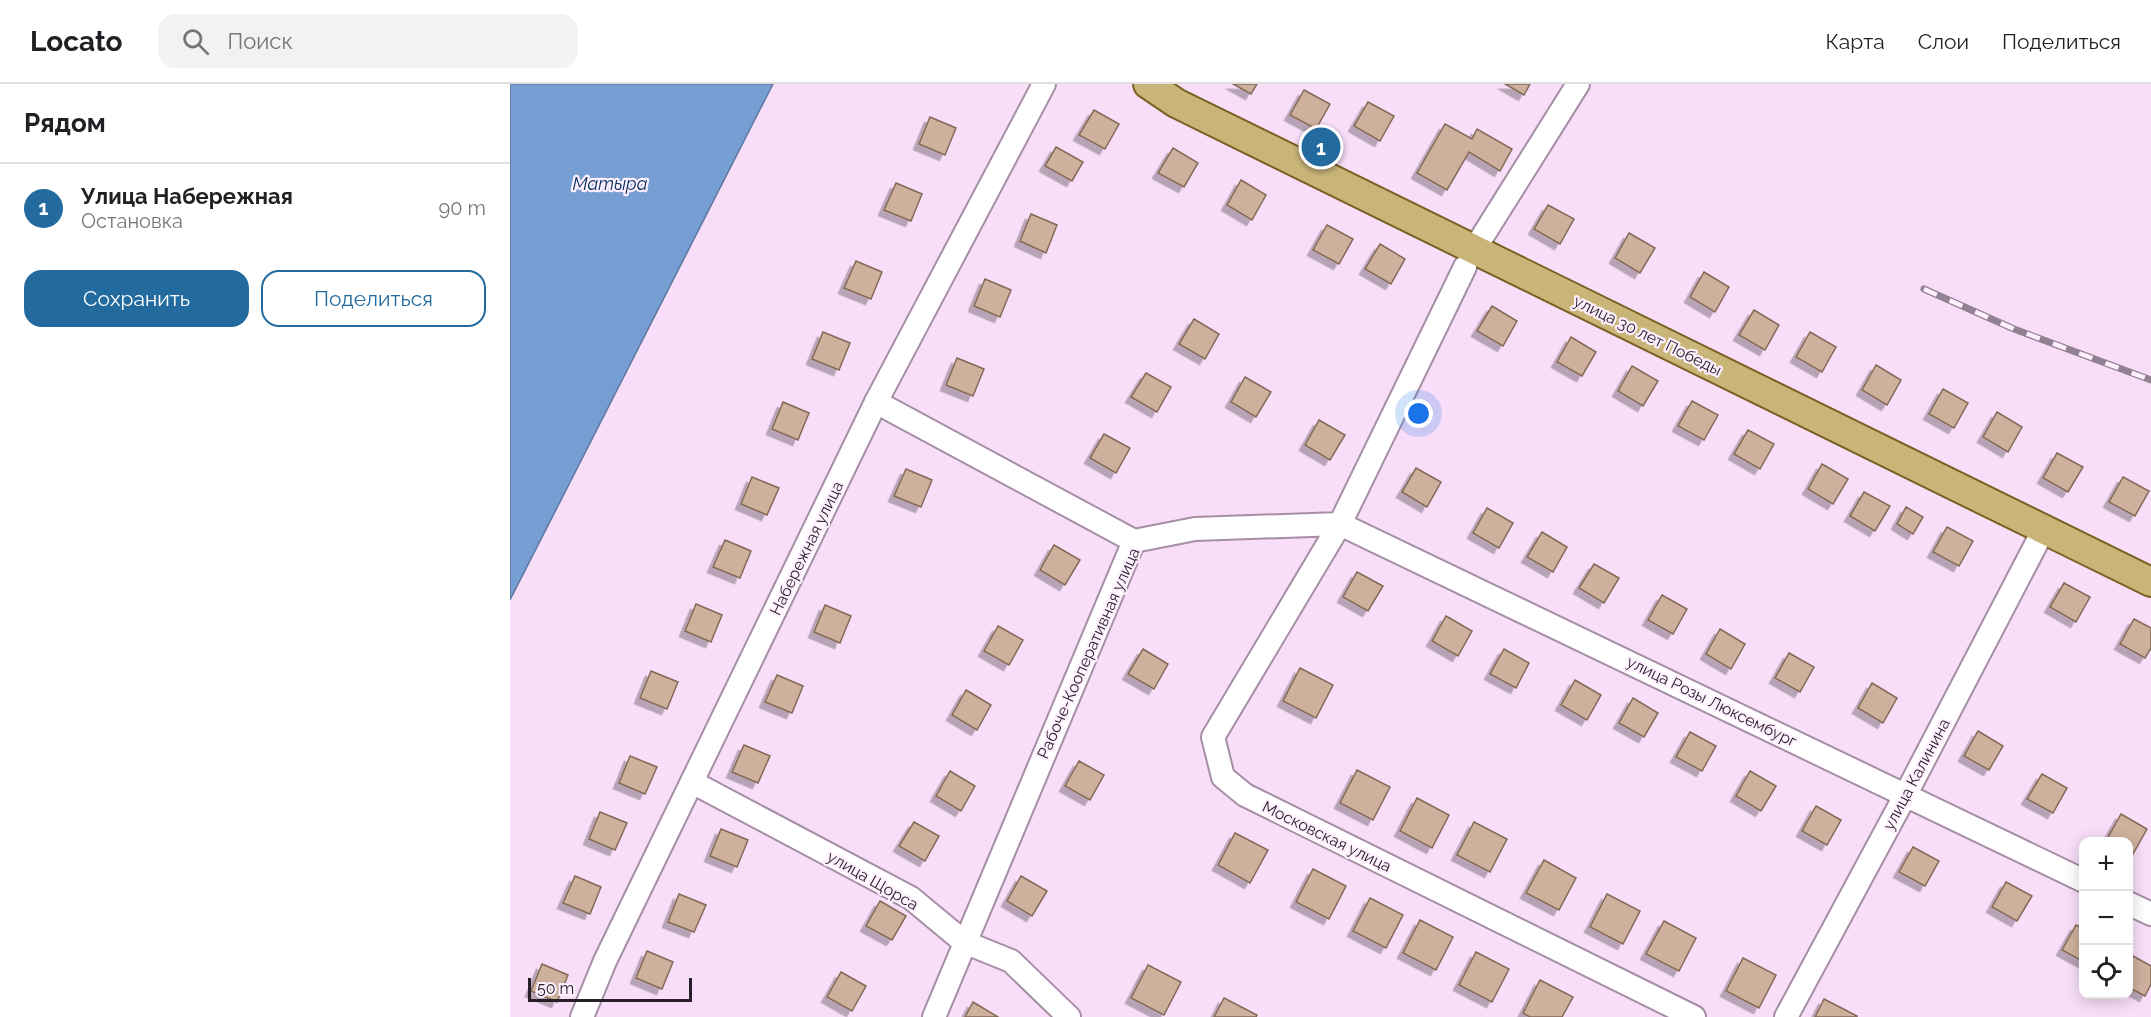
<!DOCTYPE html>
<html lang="ru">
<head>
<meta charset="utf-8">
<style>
  :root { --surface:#fff; --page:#f2f2f2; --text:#202124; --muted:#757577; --line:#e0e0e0; --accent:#236a9e }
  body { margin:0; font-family:Raleway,sans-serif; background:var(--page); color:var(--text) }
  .controls { position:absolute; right:18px; bottom:18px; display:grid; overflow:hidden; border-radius:12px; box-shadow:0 3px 15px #0003 }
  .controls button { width:54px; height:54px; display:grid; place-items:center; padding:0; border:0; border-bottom:2px solid var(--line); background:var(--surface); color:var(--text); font:30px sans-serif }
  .scale { position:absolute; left:18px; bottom:15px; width:164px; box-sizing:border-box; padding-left:6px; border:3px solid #271e27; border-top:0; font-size:16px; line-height:21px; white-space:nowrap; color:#271e27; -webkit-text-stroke:4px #fff0ff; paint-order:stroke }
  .you { position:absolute; left:909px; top:330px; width:21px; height:21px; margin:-15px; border:4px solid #fff; border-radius:50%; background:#1a73e8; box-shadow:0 0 0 9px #1a73e833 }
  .badge { display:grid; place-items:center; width:39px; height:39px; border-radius:50%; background:var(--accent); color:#fff; font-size:20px; font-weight:700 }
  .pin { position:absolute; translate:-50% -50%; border:3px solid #fff; box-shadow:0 2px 6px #0006 }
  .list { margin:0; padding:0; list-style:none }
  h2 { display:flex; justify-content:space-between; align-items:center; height:78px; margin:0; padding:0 24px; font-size:26px }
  h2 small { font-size:20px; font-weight:400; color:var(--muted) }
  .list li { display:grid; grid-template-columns:39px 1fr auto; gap:18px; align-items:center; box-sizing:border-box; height:90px; padding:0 24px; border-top:2px solid var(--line) }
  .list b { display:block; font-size:22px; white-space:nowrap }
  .list p { margin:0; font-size:20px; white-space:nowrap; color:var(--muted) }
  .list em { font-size:20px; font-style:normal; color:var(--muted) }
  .actions { display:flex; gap:12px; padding:18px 24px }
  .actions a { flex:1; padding:14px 0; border:2px solid var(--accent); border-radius:18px; text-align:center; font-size:21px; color:var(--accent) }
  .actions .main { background:var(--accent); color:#fff }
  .icon { flex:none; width:33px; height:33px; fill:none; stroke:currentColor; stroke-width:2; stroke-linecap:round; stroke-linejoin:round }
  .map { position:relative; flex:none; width:1641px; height:933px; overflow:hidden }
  header { display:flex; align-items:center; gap:36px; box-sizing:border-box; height:84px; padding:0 30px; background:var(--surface); border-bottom:2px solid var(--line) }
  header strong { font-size:28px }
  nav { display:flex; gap:33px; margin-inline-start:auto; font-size:21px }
  .search { width:420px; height:54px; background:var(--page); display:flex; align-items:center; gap:15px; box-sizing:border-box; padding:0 21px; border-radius:18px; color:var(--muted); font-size:22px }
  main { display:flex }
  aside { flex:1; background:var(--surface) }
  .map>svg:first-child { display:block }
  .water { fill:#769ed2; stroke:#5e789f; stroke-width:1.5 }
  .building { fill:#ceb19d; stroke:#846957; stroke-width:1.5; filter:url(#shadow) }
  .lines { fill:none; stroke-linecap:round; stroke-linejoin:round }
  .minor-casing { stroke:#a68ea6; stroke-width:26 }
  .major-casing { stroke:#7a6022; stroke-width:32 }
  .minor { stroke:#fff; stroke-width:22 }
  .major { stroke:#cab579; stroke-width:28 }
  .rail-casing { stroke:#928192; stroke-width:7 }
  .rail { stroke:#fff0ff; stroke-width:4.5; stroke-dasharray:14; stroke-linecap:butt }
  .labels { text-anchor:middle; stroke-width:4.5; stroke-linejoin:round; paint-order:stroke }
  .street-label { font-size:16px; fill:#271e27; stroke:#fff0ff }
  .water-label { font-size:18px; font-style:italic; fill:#083261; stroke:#fff0ff }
</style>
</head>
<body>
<header>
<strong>Locato</strong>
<div class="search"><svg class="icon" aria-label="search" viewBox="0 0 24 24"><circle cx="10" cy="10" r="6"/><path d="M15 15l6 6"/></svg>Поиск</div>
<nav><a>Карта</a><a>Слои</a><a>Поделиться</a></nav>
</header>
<main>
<aside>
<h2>Рядом<small></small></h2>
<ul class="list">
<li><span class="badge">1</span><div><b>Улица Набережная</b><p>Остановка</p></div><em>90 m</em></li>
</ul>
<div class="actions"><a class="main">Сохранить</a><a>Поделиться</a></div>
</aside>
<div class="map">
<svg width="1641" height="933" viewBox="0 0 1641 933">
  <defs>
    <filter id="shadow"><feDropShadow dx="-5.5" dy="5.5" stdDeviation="0" flood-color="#0004"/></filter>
  </defs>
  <rect width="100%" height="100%" fill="#f8def8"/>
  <path class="water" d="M0,0H263L0,516Z"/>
  <g class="building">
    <path d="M723,0H747L741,10Z"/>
    <path d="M995,0H1020L1014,11Z"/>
    <path d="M794,6L820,20L806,45L780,31Z"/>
    <path d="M858,18L884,32L870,57L844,42Z"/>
    <path d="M584,26L609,40L595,65L569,51Z"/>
    <path d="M420,33L446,44L435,71L409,60Z"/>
    <path d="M935,40L962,55L967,45L1002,65L990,87L959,68L937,106L907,89Z"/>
    <path d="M546,63L573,78L562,97L535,82Z"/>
    <path d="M663,64L688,79L674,103L648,89Z"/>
    <path d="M731,96L756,111L742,136L717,121Z"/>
    <path d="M386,99L412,110L401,137L374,126Z"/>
    <path d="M1038,121L1064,135L1050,160L1024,145Z"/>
    <path d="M521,130L547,141L536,169L510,157Z"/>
    <path d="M817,141L843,155L829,180L803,166Z"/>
    <path d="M1119,149L1145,164L1130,189L1105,174Z"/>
    <path d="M870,160L895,175L881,200L855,185Z"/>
    <path d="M346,177L372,188L361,215L334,204Z"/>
    <path d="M1194,188L1219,203L1205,228L1180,213Z"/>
    <path d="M475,195L501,206L490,233L464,222Z"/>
    <path d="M982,222L1007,237L993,262L967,247Z"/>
    <path d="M1244,226L1269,241L1255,266L1229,251Z"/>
    <path d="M684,235L709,250L695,275L669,260Z"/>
    <path d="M313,248L340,259L329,286L302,275Z"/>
    <path d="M1300,248L1326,263L1312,288L1286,273Z"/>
    <path d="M1061,253L1086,268L1072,292L1047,278Z"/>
    <path d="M447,274L474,285L463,312L436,301Z"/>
    <path d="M1366,281L1391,296L1377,321L1352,306Z"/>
    <path d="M1122,282L1148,297L1133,322L1108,307Z"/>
    <path d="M636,289L661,303L647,328L621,313Z"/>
    <path d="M735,293L761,308L746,333L721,318Z"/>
    <path d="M1433,305L1458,319L1444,344L1419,330Z"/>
    <path d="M1182,317L1208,331L1194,356L1168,342Z"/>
    <path d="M273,318L299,329L288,356L262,345Z"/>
    <path d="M1487,328L1512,343L1498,368L1473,353Z"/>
    <path d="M809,336L835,351L820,376L795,361Z"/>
    <path d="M1238,346L1264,360L1250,385L1224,370Z"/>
    <path d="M594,350L620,364L606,389L580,374Z"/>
    <path d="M1547,369L1573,383L1558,408L1533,394Z"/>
    <path d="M1312,380L1338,395L1323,420L1298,405Z"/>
    <path d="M906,384L931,398L917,423L892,408Z"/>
    <path d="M396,385L422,396L411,423L384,412Z"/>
    <path d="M242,393L269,404L257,431L231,420Z"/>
    <path d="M1613,393L1639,407L1625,432L1599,418Z"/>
    <path d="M1354,408L1380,422L1365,447L1340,432Z"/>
    <path d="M1396,423L1413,433L1403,450L1387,440Z"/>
    <path d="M977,424L1003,439L989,464L963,449Z"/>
    <path d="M1437,443L1463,457L1449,482L1423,468Z"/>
    <path d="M1032,448L1057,463L1043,488L1017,473Z"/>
    <path d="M215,456L241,467L230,494L203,483Z"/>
    <path d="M544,461L570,476L555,501L530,486Z"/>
    <path d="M1084,480L1109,494L1094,519L1069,504Z"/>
    <path d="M847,488L873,502L858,527L833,513Z"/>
    <path d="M1554,499L1580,513L1566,538L1540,523Z"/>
    <path d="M1152,511L1177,525L1163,550L1138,536Z"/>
    <path d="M186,520L212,531L201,558L175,547Z"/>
    <path d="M315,521L341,532L330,559L304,548Z"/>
    <path d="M936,532L962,547L948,572L922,557Z"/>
    <path d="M1624,535L1641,544V564L1635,574L1610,560Z"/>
    <path d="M488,542L513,556L499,581L474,567Z"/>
    <path d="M1210,545L1235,560L1221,585L1196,570Z"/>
    <path d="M633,565L658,580L644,605L618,590Z"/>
    <path d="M994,565L1019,579L1006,604L980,590Z"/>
    <path d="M1279,569L1304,583L1290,608L1265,594Z"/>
    <path d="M790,584L823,601L806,634L773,617Z"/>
    <path d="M141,587L168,598L157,625L130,614Z"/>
    <path d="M267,591L293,602L282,629L255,618Z"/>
    <path d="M1065,596L1091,611L1077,636L1051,621Z"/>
    <path d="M1362,599L1387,614L1373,639L1348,624Z"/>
    <path d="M456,606L481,621L467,646L442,631Z"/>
    <path d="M1123,614L1148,629L1134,653L1109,639Z"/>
    <path d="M1468,647L1493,662L1479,686L1454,672Z"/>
    <path d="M1180,648L1206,662L1192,687L1166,673Z"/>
    <path d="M234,661L260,672L248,699L222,688Z"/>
    <path d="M120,672L147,683L135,710L109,699Z"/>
    <path d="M569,677L594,691L580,716L555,702Z"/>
    <path d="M847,686L880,703L863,736L830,719Z"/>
    <path d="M440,687L465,702L451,727L426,712Z"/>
    <path d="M1240,687L1266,702L1251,727L1226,712Z"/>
    <path d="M1532,690L1557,704L1543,729L1517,715Z"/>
    <path d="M907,714L939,731L922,764L890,747Z"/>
    <path d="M1306,722L1331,736L1317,761L1292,747Z"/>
    <path d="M90,728L117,739L105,766L79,755Z"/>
    <path d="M1611,730L1637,745L1623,770L1618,767V758L1597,755Z"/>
    <path d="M404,738L429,752L415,777L389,762Z"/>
    <path d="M964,738L997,755L980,788L947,771Z"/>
    <path d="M211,745L238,756L227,783L200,772Z"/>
    <path d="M725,749L758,766L740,799L708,781Z"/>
    <path d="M1403,763L1429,777L1415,802L1389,788Z"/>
    <path d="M1034,776L1066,794L1049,826L1016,809Z"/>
    <path d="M803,785L836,802L819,835L786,818Z"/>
    <path d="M65,792L91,803L80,830L53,819Z"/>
    <path d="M511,792L537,807L522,832L497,817Z"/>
    <path d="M1496,798L1522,812L1507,837L1482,823Z"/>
    <path d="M169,810L196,821L184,848L158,838Z"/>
    <path d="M1097,810L1130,827L1113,860L1080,843Z"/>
    <path d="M860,814L893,831L876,864L843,847Z"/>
    <path d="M370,817L396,832L382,856L356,842Z"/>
    <path d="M910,836L943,853L926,886L893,869Z"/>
    <path d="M1154,837L1186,854L1169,887L1136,870Z"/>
    <path d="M1566,841L1574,845V878L1552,866Z"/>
    <path d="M137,867L163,878L152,905L126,894Z"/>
    <path d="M966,868L999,885L982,918L949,901Z"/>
    <path d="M1623,872L1641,882V900L1635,912L1618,903V880Z"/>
    <path d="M1233,874L1266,891L1249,924L1216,907Z"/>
    <path d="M32,880L58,891L47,918L21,907Z"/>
    <path d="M638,881L671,898L654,931L621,914Z"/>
    <path d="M331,888L356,902L342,927L317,913Z"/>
    <path d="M1030,896L1063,913L1052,933H1020L1013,929Z"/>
    <path d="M714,914L747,931L746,933H704Z"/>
    <path d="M1314,915L1347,932V933H1305Z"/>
    <path d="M463,918L488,933H455Z"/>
  </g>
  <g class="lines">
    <g class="minor-casing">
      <g id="minor">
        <path d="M964,166L1068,0"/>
        <path d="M366,318L624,457"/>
        <path d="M182,698L401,814L454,858L501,877L559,933"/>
        <path d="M1618,819L1641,830"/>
        <path d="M72,933L95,877L366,318L534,0"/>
        <path d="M424,933L624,457L685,445L830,440L955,183"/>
        <path d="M1184,933L735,711L713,693L703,653L830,440L1574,797"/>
        <path d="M1276,933L1396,710L1534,445"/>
      </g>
    </g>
    <g class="major-casing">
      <path id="major" d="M638,0L666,19L1641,498"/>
    </g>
    <use href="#minor" class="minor"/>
    <use href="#major" class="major"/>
    <g class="rail-casing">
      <path id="rail" d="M1414,205L1504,245L1641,296"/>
    </g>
    <use href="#rail" class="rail"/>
  </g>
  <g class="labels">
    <g class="street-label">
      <text transform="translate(1138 251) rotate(26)" y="6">улица 30 лет Победы</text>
      <text transform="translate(296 464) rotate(-64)" y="6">Набережная улица</text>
      <text transform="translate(578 569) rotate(-66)" y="6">Рабоче-Кооперативная улица</text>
      <text transform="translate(1202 617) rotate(26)" y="6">улица Розы Люксембург</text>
      <text transform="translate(1406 690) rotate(-62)" y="6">улица Калинина</text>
      <text transform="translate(817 752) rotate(26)" y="6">Московская улица</text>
      <text transform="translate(363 796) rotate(30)" y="6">улица Щорса</text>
    </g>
    <g class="water-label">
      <text x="100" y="106">Матыра</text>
    </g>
  </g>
</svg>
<div class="controls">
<button>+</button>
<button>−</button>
<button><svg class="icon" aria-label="locate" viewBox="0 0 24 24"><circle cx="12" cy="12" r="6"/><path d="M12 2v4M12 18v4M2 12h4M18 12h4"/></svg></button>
</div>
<div class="scale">50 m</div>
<div class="you"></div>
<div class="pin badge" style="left:811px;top:63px">1</div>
</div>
</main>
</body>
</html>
